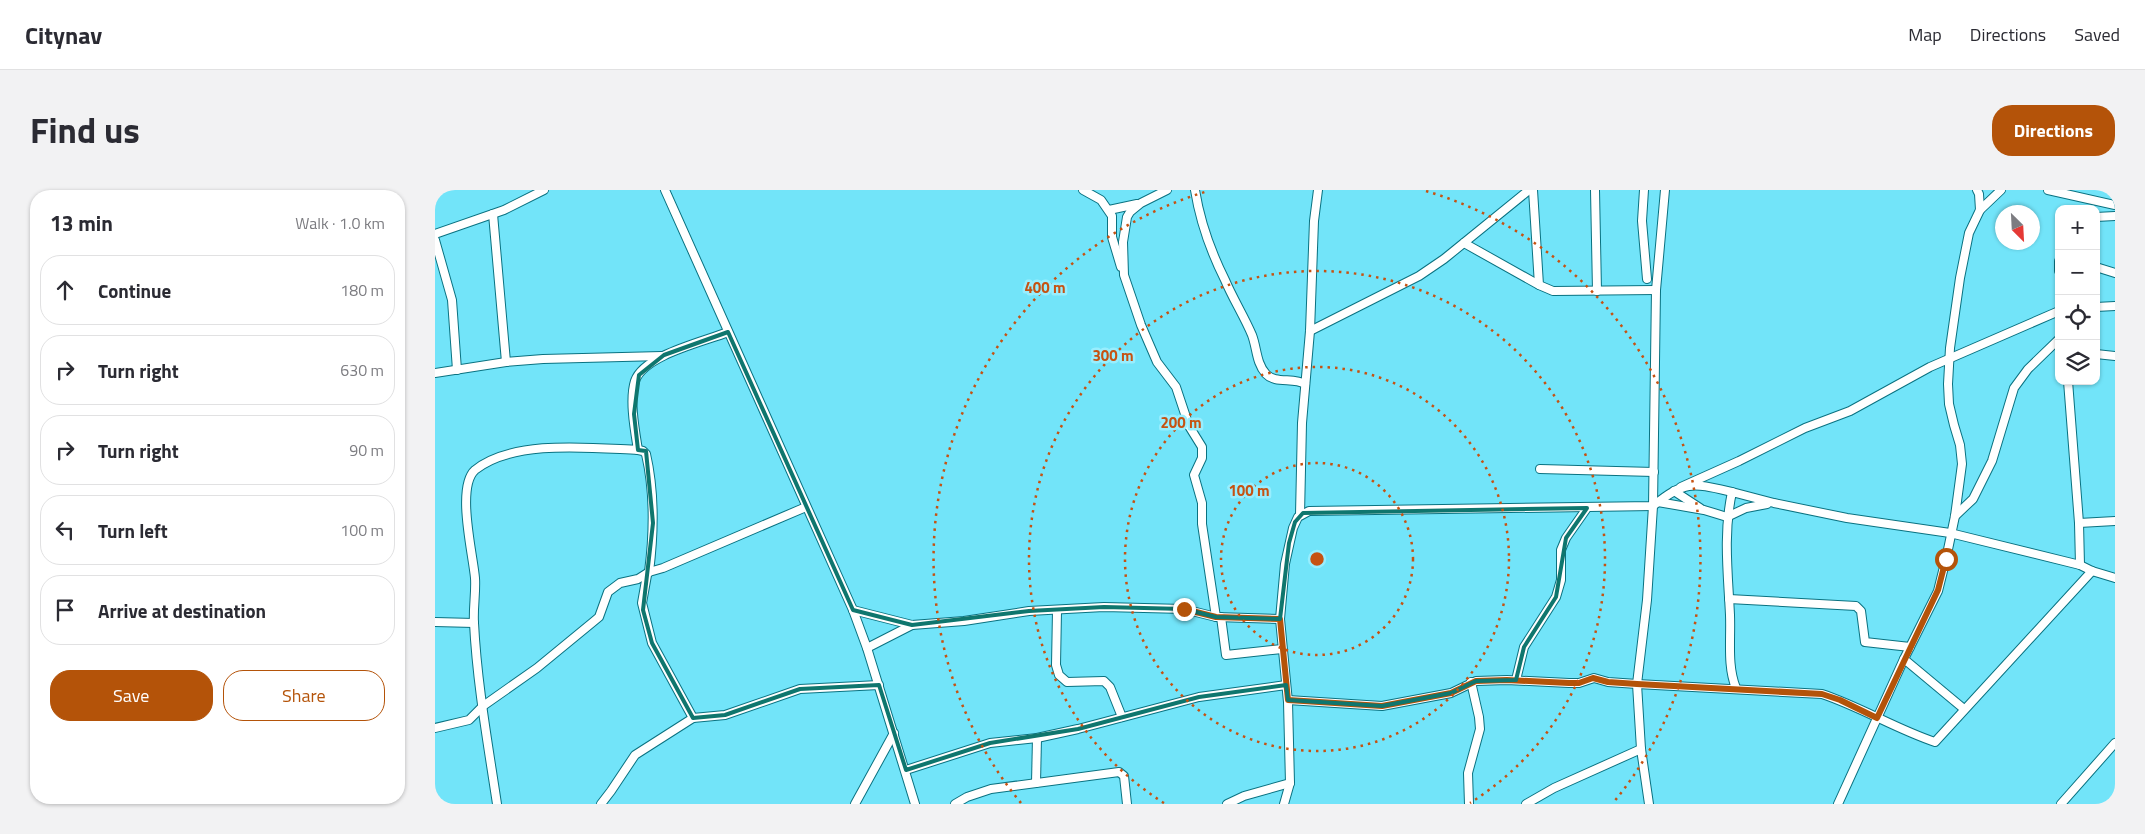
<!DOCTYPE html>
<html lang="en">
<head>
<meta charset="utf-8">
<style>
  :root { --surface:#fff; --page:#f2f2f3; --text:#2b2b33; --muted:#7c7c81; --line:#e1e1e2; --accent:#b45309 }
  body { margin:0; font-family:"Titillium Web",sans-serif; background:var(--page); color:var(--text) }
  .controls { position:absolute; right:15px; top:15px; display:grid; overflow:hidden; border-radius:10px; box-shadow:0 1px 4px #0004 }
  .controls button { width:45px; height:45px; display:grid; place-items:center; padding:0; border:0; border-bottom:1px solid var(--line); background:var(--surface); color:var(--text); font:25px sans-serif }
  .compass { position:absolute; left:1560px; top:15px; width:45px; height:45px; border-radius:50%; background:var(--surface); box-shadow:0 1px 4px #0004; rotate:156deg }
  .stop { position:absolute; width:15px; height:15px; margin:-11px; border:4px solid #b45309; border-radius:50%; background:#fff }
  .stop.end { background:#b45309; border-color:#fff; box-shadow:0 1px 5px #0008 }
  .list { margin:0; padding:0; list-style:none }
  h2 { display:flex; justify-content:space-between; align-items:center; height:65px; margin:0; padding:0 20px; font-size:21px }
  h2 small { font-size:16px; font-weight:400; color:var(--muted) }
  .list li { display:grid; grid-template-columns:32px 1fr auto; gap:15px; align-items:center; box-sizing:border-box; height:70px; margin:0 10px 10px; padding:0 10px; border:1px solid var(--line); border-radius:20px }
  .list b { display:block; font-size:19px; white-space:nowrap }
  .list em { font-size:16px; font-style:normal; color:var(--muted) }
  .actions { display:flex; gap:10px; padding:15px 20px }
  .actions a { flex:1; padding:11px 0; border:1px solid var(--accent); border-radius:20px; text-align:center; font-size:18px; color:var(--accent) }
  .actions .main { background:var(--accent); color:#fff }
  .icon { flex:none; width:28px; height:28px; fill:none; stroke:currentColor; stroke-width:2; stroke-linecap:round; stroke-linejoin:round }
  .map { position:relative; flex:none; width:1680px; height:614px; overflow:hidden; border-radius:20px }
  header { display:flex; align-items:center; gap:30px; box-sizing:border-box; height:70px; padding:0 25px; background:var(--surface); border-bottom:1px solid var(--line) }
  header strong { font-size:24px }
  nav { display:flex; gap:28px; margin-inline-start:auto; font-size:18px }
  .intro { display:flex; align-items:center; justify-content:space-between; box-sizing:border-box; height:120px; padding:0 30px }
  h1 { margin:0; font-size:35px }
  .button { padding:12px 22px; border-radius:20px; background:var(--accent); color:#fff; font-size:18px; font-weight:700 }
  main { display:flex; gap:30px; padding:0 30px }
  aside { flex:1; background:var(--surface); border-radius:20px; box-shadow:0 1px 4px #0004 }
  .map>svg:first-child { display:block }
  .lines { fill:none; stroke-linecap:round; stroke-linejoin:round }
  .minor-casing { stroke:#0a7281; stroke-width:10 }
  .minor { stroke:#fff; stroke-width:8 }
  .route { stroke:#b45309; stroke-width:6 }
  .marked { fill:none; stroke:#0f766e; stroke-width:4; stroke-linejoin:round }
  .ring { fill:none; stroke:#c65211; stroke-width:2.5; stroke-dasharray:2.5 5 }
  .centre { fill:#c65211; stroke:#98eefe; stroke-width:2.5 }
  .ring-label { font-size:15px; text-anchor:middle; font-weight:bold; fill:#c65211; stroke:#98eefe; stroke-width:5; stroke-linejoin:round; paint-order:stroke }
</style>
</head>
<body>
<header>
<strong>Citynav</strong>
<nav><a>Map</a><a>Directions</a><a>Saved</a></nav>
</header>
<div class="intro"><h1>Find us</h1><a class="button">Directions</a></div>
<main>
<aside>
<h2>13 min<small>Walk · 1.0 km</small></h2>
<ul class="list">
<li><svg class="icon" aria-label="ahead" viewBox="0 0 24 24"><path d="M12 20V5M6 11l6-6 6 6"/></svg><div><b>Continue</b></div><em>180 m</em></li>
<li><svg class="icon" aria-label="right" viewBox="0 0 24 24"><path d="M7 20v-9h11M14 6l5 5-5 5"/></svg><div><b>Turn right</b></div><em>630 m</em></li>
<li><svg class="icon" aria-label="right" viewBox="0 0 24 24"><path d="M7 20v-9h11M14 6l5 5-5 5"/></svg><div><b>Turn right</b></div><em>90 m</em></li>
<li><svg class="icon" aria-label="left" viewBox="0 0 24 24"><path d="M17 20v-9H6M10 6l-5 5 5 5"/></svg><div><b>Turn left</b></div><em>100 m</em></li>
<li><svg class="icon" aria-label="arrive" viewBox="0 0 24 24"><path d="M6 21V4h12l-3 4 3 4H6"/></svg><div><b>Arrive at destination</b></div></li>
</ul>
<div class="actions"><a class="main">Save</a><a>Share</a></div>
</aside>
<div class="map">
<svg width="1680" height="614" viewBox="0 0 1680 614">
  <rect width="100%" height="100%" fill="#72e4f9"/>
  <g class="lines">
    <g class="minor-casing">
      <g id="minor">
        <path d="M230,0L418,420L432,458L480,614"/>
        <path d="M648,0L666,10L677,26V47L686,77"/>
        <path d="M732,0L706,13L695,22L692,27L688,52L689,85L706,135L722,172L741,197L754,236L767,257V268L759,285L767,313V334L781,427"/>
        <path d="M760,0C765,31 776,62 790,90C798,109 809,126 817,145C822,158 821,173 831,184C840,194 859,187 870,194"/>
        <path d="M1098,0L1104,95L1118,101L1221,100"/>
        <path d="M1160,0L1162,101"/>
        <path d="M1209,0L1207,31L1212,89"/>
        <path d="M1613,0L1680,15"/>
        <path d="M674,20L702,14"/>
        <path d="M1545,20L1566,0"/>
        <path d="M58,24L71,172"/>
        <path d="M1661,27L1680,26"/>
        <path d="M0,44L69,20L109,0"/>
        <path d="M0,50L17,110L22,180"/>
        <path d="M1029,53L1104,95"/>
        <path d="M1624,71V81"/>
        <path d="M1661,77L1680,83"/>
        <path d="M1661,117L1680,116"/>
        <path d="M875,141L984,86L1009,69L1094,0"/>
        <path d="M1661,164L1680,166"/>
        <path d="M0,183L71,172L108,169L227,166"/>
        <path d="M1633,191L1644,333L1645,375"/>
        <path d="M203,260L208,261L211,264C220,303 219,343 214,382"/>
        <path d="M1105,279L1219,282"/>
        <path d="M1246,297L1304,271L1370,238L1415,221L1495,177L1624,121"/>
        <path d="M1239,301L1265,318"/>
        <path d="M1223,312L1269,320L1292,327L1311,318L1332,314"/>
        <path d="M865,325L867,233L875,141L879,31L883,0"/>
        <path d="M1520,326L1538,309L1557,271L1579,198L1593,179L1624,149"/>
        <path d="M1644,333L1680,331"/>
        <path d="M212,385L207,413L217,453L258,528"/>
        <path d="M1294,409L1421,416L1426,421L1430,452L1475,457"/>
        <path d="M418,420L477,435L529,431L594,421L669,417L749,419L781,427L845,429"/>
        <path d="M622,421L621,475L624,485L632,492L669,491L675,497L687,527"/>
        <path d="M786,427L791,465L847,459"/>
        <path d="M0,432L39,433"/>
        <path d="M432,458L477,435"/>
        <path d="M1469,469L1529,519"/>
        <path d="M1081,490L1089,457L1121,407L1126,390V360L1131,348L1152,318"/>
        <path d="M1301,498C1292,476 1296,450 1295,425C1293,383 1288,344 1297,302L1339,313L1412,328L1515,343L1645,375L1657,381L1680,388"/>
        <path d="M853,510L947,516L1016,503L1041,491L1072,490L1134,493H1144L1159,488L1173,492L1202,494L1387,504C1426,517 1461,539 1500,552L1657,381"/>
        <path d="M0,538L34,530L48,516L102,478L158,432L164,427L173,402L185,393L203,389L214,382L228,378L371,317"/>
        <path d="M471,580L555,553L602,548L643,539L764,507L851,495"/>
        <path d="M601,593L602,548"/>
        <path d="M62,614C53,554 42,493 39,433C38,418 41,403 40,388C38,364 21,297 40,280C78,249 157,258 203,260C200,241 194,210 200,191C209,165 268,152 293,142"/>
        <path d="M166,614L176,601L200,565L258,528L290,525L365,499L444,495"/>
        <path d="M420,614L459,543"/>
        <path d="M520,614L532,607L556,599L684,582L689,586L692,614"/>
        <path d="M792,614L809,606L855,593"/>
        <path d="M849,614L855,593L853,512L845,429L850,374L858,338L863,327L874,321L1218,316L1221,100L1230,0"/>
        <path d="M1034,614L1033,583L1045,539L1044,527L1036,492"/>
        <path d="M1091,614L1119,598L1206,559"/>
        <path d="M1214,614L1206,559L1202,494L1212,410L1218,316C1250,290 1258,293 1297,302"/>
        <path d="M1403,614L1469,469L1503,401L1511,369L1520,326L1527,274L1525,255L1519,235L1514,214L1513,194L1515,158L1525,88L1534,43L1545,20L1544,4L1542,0"/>
        <path d="M1626,614L1680,553"/>
        <path d="M1678,614L1680,611"/>
      </g>
    </g>
    <use href="#minor" class="minor"/>
  </g>
  <g class="lines">
    <path class="route" d="M749,419L781,427L845,429L853,510L947,516L1016,503L1041,491L1072,490L1134,493H1144L1158,488L1173,492L1202,494L1387,504L1405,510L1442,528L1503,400L1511,369"/>
  </g>
  <path class="marked" d="M293,142L418,420L477,435L594,421L669,417L749,419L781,427L845,429L854,353L860,332L868,323L1152,318L1131,348L1121,407L1089,457L1081,490L1041,491L1016,503L947,516L853,510L851,495L764,507L643,539L555,553L471,580L444,495L365,499L290,525L258,528L217,453L208,420L218,333L211,261L203,260L199,224L204,185L229,165Z"/>
  <g class="ring">
    <circle cx="882" cy="369" r="96"/>
    <circle cx="882" cy="369" r="192"/>
    <path d="M729 613A288 288 0 1 1 1035 613"/>
    <path d="M586 613A384 384 0 0 1 773 1M991 1A384 384 0 0 1 1178 613"/>
  </g>
  <circle cx="882" cy="369" r="8" class="centre"/>
  <g class="ring-label">
    <text x="610" y="103">400 m</text>
    <text x="678" y="171">300 m</text>
    <text x="746" y="238">200 m</text>
    <text x="814" y="306">100 m</text>
  </g>
</svg>
<div class="controls">
<button>+</button>
<button>−</button>
<button><svg class="icon" aria-label="locate" viewBox="0 0 24 24"><circle cx="12" cy="12" r="6"/><path d="M12 2v4M12 18v4M2 12h4M18 12h4"/></svg></button>
<button><svg class="icon" aria-label="layers" viewBox="0 0 24 24"><path d="M12 4l9 5-9 5-9-5zM3 14l9 5 9-5"/></svg></button>
</div>
<svg class="compass" viewBox="-18 -18 36 36"><path d="M0-13l5 13h-10z" fill="#e53935"/><path d="M0 13l5-13h-10z" fill="#7c7c81"/></svg>
<div class="stop" style="left:1511px;top:369px"></div>
<div class="stop end" style="left:749px;top:419px"></div>
</div>
</main>
</body>
</html>
